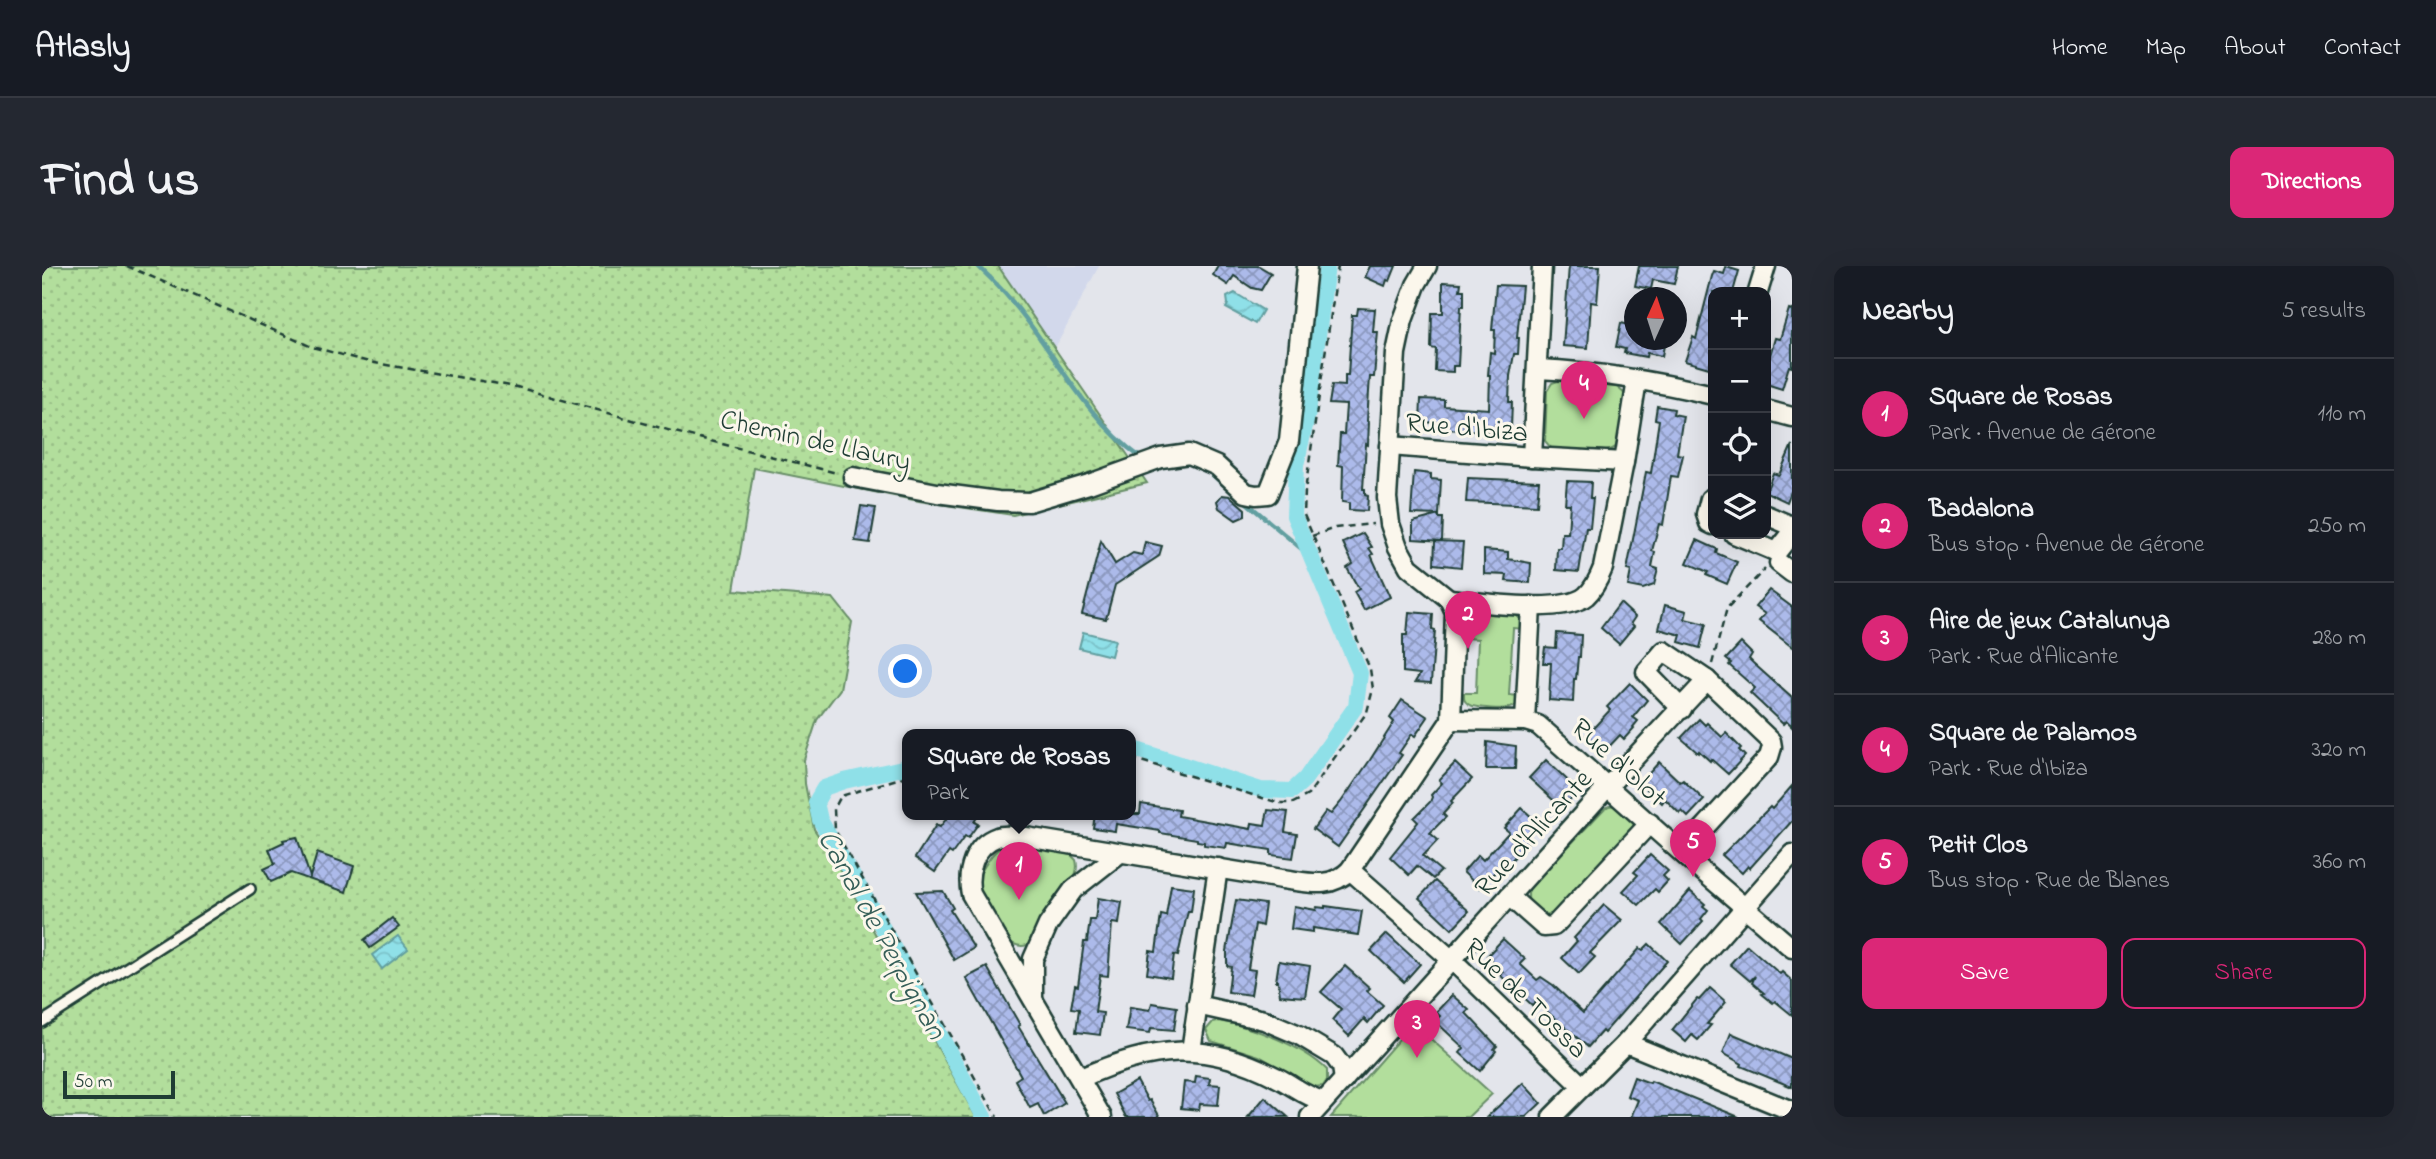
<!DOCTYPE html>
<html lang="en">
<head>
<meta charset="utf-8">
<style>
  :root { --surface:#171b24; --page:#242831; --text:#f1f3f6; --muted:#9ea1a6; --line:#363941; --accent:#db2777 }
  body { margin:0; font-family:"Indie Flower",sans-serif; background:var(--page); color:var(--text) }
  .controls { position:absolute; right:21px; top:21px; display:grid; overflow:hidden; border-radius:14px; box-shadow:0 7px 28px #0002 }
  .controls button { width:63px; height:63px; display:grid; place-items:center; padding:0; border:0; border-bottom:2px solid var(--line); background:var(--surface); color:var(--text); font:35px sans-serif }
  .compass { position:absolute; left:1582px; top:21px; width:63px; height:63px; border-radius:50%; background:var(--surface); box-shadow:0 7px 28px #0002; rotate:3deg }
  .scale { position:absolute; left:21px; bottom:18px; width:112px; box-sizing:border-box; padding-left:7px; border:4px solid #1f3d34; border-top:0; font-size:19px; line-height:24px; white-space:nowrap; color:#1f3d34; -webkit-text-stroke:5px #fbf7ec; paint-order:stroke }
  .you { position:absolute; left:864px; top:406px; width:24px; height:24px; margin:-18px; border:5px solid #fff; border-radius:50%; background:#1a73e8; box-shadow:0 0 0 10px #1a73e833 }
  .badge { display:grid; place-items:center; width:46px; height:46px; border-radius:50%; background:var(--accent); color:#fff; font-size:23px; font-weight:700 }
  .pin { position:absolute; translate:-50% -58px; filter:drop-shadow(0 2px 4px #0008) }
  .pin::after { content:''; position:absolute; top:37px; width:24px; height:21px; background:inherit; clip-path:polygon(0 0,100% 0,50% 100%) }
  .popup { position:absolute; left:860px; top:463px; width:234px; height:91px; box-sizing:border-box; display:grid; place-content:center; border-radius:14px; background:var(--surface); filter:drop-shadow(0 2px 5px #0005); font-size:23px; white-space:nowrap; color:var(--muted) }
  .popup b { font-size:26px; color:var(--text) }
  .popup::after { content:''; position:absolute; left:50%; top:100%; margin-left:-14px; border:14px solid transparent; border-top-color:var(--surface) }
  .list { margin:0; padding:0; list-style:none }
  h2 { display:flex; justify-content:space-between; align-items:center; height:91px; margin:0; padding:0 28px; font-size:30px }
  h2 small { font-size:23px; font-weight:400; color:var(--muted) }
  .list li { display:grid; grid-template-columns:46px 1fr auto; gap:21px; align-items:center; box-sizing:border-box; height:112px; padding:0 28px; border-top:2px solid var(--line) }
  .list b { display:block; font-size:26px; white-space:nowrap }
  .list p { margin:0; font-size:23px; white-space:nowrap; color:var(--muted) }
  .list em { font-size:23px; font-style:normal; color:var(--muted) }
  .actions { display:flex; gap:14px; padding:21px 28px }
  .actions a { flex:1; padding:16px 0; border:2px solid var(--accent); border-radius:14px; text-align:center; font-size:24px; color:var(--accent) }
  .actions .main { background:var(--accent); color:#fff }
  .icon { flex:none; width:38px; height:38px; fill:none; stroke:currentColor; stroke-width:2; stroke-linecap:round; stroke-linejoin:round }
  .map { position:relative; flex:none; width:1750px; height:851px; overflow:hidden; border-radius:14px }
  header { display:flex; align-items:center; gap:42px; box-sizing:border-box; height:98px; padding:0 35px; background:var(--surface); border-bottom:2px solid var(--line) }
  header strong { font-size:33px }
  nav { display:flex; gap:38px; margin-inline-start:auto; font-size:24px }
  .intro { display:flex; align-items:center; justify-content:space-between; box-sizing:border-box; height:168px; padding:0 42px }
  h1 { margin:0; font-size:49px }
  .button { padding:18px 32px; border-radius:14px; background:var(--accent); color:#fff; font-size:24px; font-weight:700 }
  main { display:flex; gap:42px; padding:0 42px }
  aside { flex:1; background:var(--surface); border-radius:14px; box-shadow:0 7px 28px #0002 }
  .map>svg:first-child { display:block }
  .built { fill:#d2d8eb }
  .grass { fill:url(#grass-dots); stroke:#688e68; stroke-width:2 }
  .green { fill:#b2de9c; stroke:#688e68; stroke-width:2 }
  .water { fill:url(#water-waves); stroke:#629fa0; stroke-width:2 }
  .lines { fill:none; stroke-linecap:round; stroke-linejoin:round }
  .stream { stroke:#629fa0; stroke-width:4.5 }
  .canal { stroke:#8fe0e8; stroke-width:16 }
  .building { fill:url(#building-cross-hatch); stroke:#1f3d34; stroke-width:2 }
  .service-casing { stroke:#1f3d34; stroke-width:14 }
  .minor-casing { stroke:#1f3d34; stroke-width:23 }
  .path { stroke:#1f3d34; stroke-width:2.5; stroke-dasharray:7 5; stroke-linecap:butt }
  .service { stroke:#fbf7ec; stroke-width:9 }
  .minor { stroke:#fbf7ec; stroke-width:18 }
  .labels { text-anchor:middle; stroke-width:6; stroke-linejoin:round; paint-order:stroke }
  .street-label { font-size:28px; fill:#1f3d34; stroke:#fbf7ec }
  .water-label { font-size:30px; font-style:italic; fill:#355e58; stroke:#fbf7ec }
</style>
</head>
<body>
<header>
<strong>Atlasly</strong>
<nav><a>Home</a><a>Map</a><a>About</a><a>Contact</a></nav>
</header>
<div class="intro"><h1>Find us</h1><a class="button">Directions</a></div>
<main>
<div class="map">
<svg width="1750" height="851" viewBox="0 0 1750 851">
  <defs>
    <pattern id="grass-dots" width="8" height="8" patternUnits="userSpaceOnUse" patternTransform="scale(1.75)"><rect width="8" height="8" fill="#b2de9c"/><path d="M2 2h.1M6 6h.1" fill="none" stroke="#99bf87" stroke-width="1.8" stroke-linecap="round"/></pattern>
    <pattern id="water-waves" width="16" height="10" patternUnits="userSpaceOnUse" patternTransform="scale(1.75)"><rect width="16" height="10" fill="#8fe0e8"/><path d="M0 5q4-4 8 0t8 0" fill="none" stroke="#7bc1c8"/></pattern>
    <pattern id="building-cross-hatch" width="8" height="8" patternUnits="userSpaceOnUse" patternTransform="scale(1.75)"><rect width="8" height="8" fill="#acbaea"/><path d="M0 0l8 8M0 8l8-8" fill="none" stroke="#8b98be"/></pattern>
  </defs>
  <rect width="100%" height="100%" fill="#e3e5eb"/>
  <filter id="ink" filterUnits="userSpaceOnUse"><feTurbulence type="fractalNoise" baseFrequency=".0143" numOctaves="2"/><feDisplacementMap in="SourceGraphic" scale="14" xChannelSelector="R" yChannelSelector="G"/><feConvolveMatrix kernelMatrix="1 2 1 2 8 2 1 2 1" color-interpolation-filters="sRGB"/></filter>
  <g filter="url(#ink)">
    <path class="built" d="M956,0H1057L1013,82Z"/>
    <path class="grass" d="M0,0H956L1105,217L971,249L877,235L712,202L692,324L791,332L810,356L798,423L775,454L762,494L763,518L772,563L792,593L934,851H0Z"/>
    <g class="green">
      <path d="M1516,115L1575,121L1584,129L1577,178C1563,194 1529,184 1509,182L1503,175L1505,125L1510,117Z"/>
      <path d="M1438,346L1472,348L1481,355L1482,363L1471,362L1467,429L1479,430C1477,434 1476,438 1473,440C1467,445 1431,442 1426,438C1421,434 1422,432 1422,427H1434L1436,373L1425,372L1426,355L1433,348Z"/>
      <path d="M1575,539L1592,552L1591,566L1512,647C1496,653 1480,637 1488,621L1562,543L1567,540Z"/>
      <path d="M971,579L1015,585L1029,589L1034,594C1040,615 1015,628 1004,644C998,654 996,674 985,679C977,682 970,678 964,673C957,660 933,627 937,612C938,605 944,598 948,592C954,583 960,580 971,579Z"/>
      <path d="M1176,755C1209,760 1261,780 1285,804V814L1281,820L1271,821L1217,790L1169,775L1164,764L1171,756Z"/>
      <path d="M1371,757L1450,828L1426,851H1289Z"/>
    </g>
    <g class="water">
      <path d="M1193,27L1221,44L1213,58L1184,42L1186,38L1185,31Z"/>
      <path d="M1041,366L1073,374L1069,390L1037,382Z"/>
      <path d="M356,670L366,683L340,703L330,689Z"/>
    </g>
    <g class="lines">
      <g class="stream">
        <path d="M936,0C953,16 970,34 984,53C1020,101 1048,155 1098,191"/>
        <path d="M1164,203L1181,218"/>
        <path d="M1199,232L1268,290"/>
      </g>
      <g class="canal">
        <path d="M1089,482L1219,524L1250,525L1263,513L1314,440L1318,407L1252,250L1254,199L1266,147L1285,0"/>
        <path d="M865,501L802,515L782,522L774,536L778,554L836,653L942,851"/>
      </g>
    </g>
    <g class="building">
      <path d="M1176,0H1217L1229,7L1219,24L1210,22L1192,10L1186,19L1171,9Z"/>
      <path d="M1328,0H1354L1348,15L1345,14L1343,20L1323,11Z"/>
      <path d="M1527,0H1558L1555,37L1549,36L1546,82L1521,80Z"/>
      <path d="M1597,0H1636L1632,18L1611,14L1609,23L1593,20Z"/>
      <path d="M1684,1L1697,5L1691,26H1671V89L1667,102L1643,95L1651,71L1654,73L1670,10L1672,5L1682,8Z"/>
      <path d="M1401,16L1419,17L1418,24H1422V40H1419L1416,100H1411V106L1393,105L1394,83L1389,82L1390,47H1401Z"/>
      <path d="M1454,19L1480,20L1475,72H1477L1476,88H1472L1468,110L1467,136H1470L1469,163L1446,161V165L1400,163L1401,157L1378,156L1379,133L1402,134V140L1447,143L1448,109H1446L1448,86L1452,87L1453,64H1450Z"/>
      <path d="M1316,42L1333,43L1331,66H1336L1332,111H1328L1325,155L1327,156L1326,179L1324,178L1321,223H1323V229L1326,230L1325,245L1307,244V237L1300,236L1301,200L1296,199L1298,168H1302L1304,139L1287,138L1290,119L1303,120V109H1306L1310,49H1315Z"/>
      <path d="M1747,43L1750,44V101L1747,100L1740,123L1724,118V92L1727,93L1733,72L1738,73Z"/>
      <path d="M1579,57L1592,60V74H1623L1620,90L1605,87L1604,91L1582,87L1583,83L1574,81Z"/>
      <path d="M1615,140L1632,143L1631,148L1641,150L1635,188L1641,189L1636,211L1629,210L1621,259L1617,258L1610,285L1613,286L1610,301L1616,303L1612,319L1601,323L1586,320L1589,305L1585,304L1604,206L1609,207L1617,154L1613,153Z"/>
      <path d="M1750,179V223L1745,236L1724,226L1731,207L1737,209Z"/>
      <path d="M1372,206L1389,208V213L1399,214L1397,249L1369,248Z"/>
      <path d="M1426,212L1497,215L1495,239L1424,236Z"/>
      <path d="M1525,215L1549,216L1548,232H1551L1548,262H1544L1537,306L1514,304L1515,282H1519L1520,267H1526L1528,238H1523Z"/>
      <path d="M1180,229L1188,230L1203,243V250L1194,254L1177,242L1175,235Z"/>
      <path d="M819,240L834,242L828,277L813,275Z"/>
      <path d="M1397,249V252H1401L1400,275L1371,273V256Z"/>
      <path d="M1321,267L1330,281L1327,282L1331,288L1329,289L1348,331L1322,344L1312,326L1317,323L1305,302L1311,298L1301,277Z"/>
      <path d="M1655,274L1675,283L1674,287L1695,296L1685,318L1664,309L1666,306L1645,297Z"/>
      <path d="M1059,275L1073,298L1091,287L1100,289L1103,276L1120,280L1117,290L1073,319L1064,353L1040,348Z"/>
      <path d="M1393,275L1421,276L1419,301L1392,298Z"/>
      <path d="M1442,284L1466,286V293L1489,297L1488,317L1464,315L1465,309L1442,308Z"/>
      <path d="M1727,324L1750,341V381L1717,355L1723,348L1713,341Z"/>
      <path d="M1578,337L1593,351L1589,357L1592,360L1577,378L1559,362Z"/>
      <path d="M1623,339L1645,345L1643,353L1664,358L1658,382L1637,376L1639,369L1617,363Z"/>
      <path d="M1367,346L1391,348L1390,363L1393,364L1389,417L1373,416L1378,408L1361,406V369H1365Z"/>
      <path d="M1515,367L1539,369L1538,391H1536L1534,413H1532L1531,436L1507,434L1509,397H1501L1503,381L1514,382Z"/>
      <path d="M1699,377L1710,388L1707,393L1711,397L1750,432V461L1744,455L1741,458L1708,427L1713,422L1687,399L1689,397L1684,393Z"/>
      <path d="M1588,417L1605,434L1591,451L1596,455L1591,461L1592,462L1582,473L1578,469L1562,486L1544,470L1568,444L1565,441Z"/>
      <path d="M1360,434L1386,451L1373,470L1370,468L1357,487L1360,489L1296,581L1271,563L1284,545L1289,548L1299,536L1328,494L1352,456L1348,452Z"/>
      <path d="M1657,453L1663,459L1665,457L1680,471L1684,467L1699,482L1697,484L1703,490L1686,508L1669,493L1668,495L1657,485L1656,487L1639,472Z"/>
      <path d="M1445,476L1474,480L1473,503H1444Z"/>
      <path d="M1504,494L1537,525L1520,542L1487,512Z"/>
      <path d="M1617,496L1638,516L1641,514L1662,534L1646,551L1640,545L1638,548L1623,533L1620,537L1605,523L1607,520L1600,515Z"/>
      <path d="M1413,497L1430,513L1409,535L1411,537L1401,548L1404,551L1388,567L1396,574L1381,590L1399,605L1391,613L1375,600L1367,609L1348,591L1376,556L1372,552L1388,536L1390,531L1389,529L1400,517L1397,514Z"/>
      <path d="M1750,520V555L1708,602L1706,600L1700,607L1680,589L1728,541L1730,543Z"/>
      <path d="M1099,538L1137,544L1136,550L1209,563L1210,557L1223,559L1226,544L1246,546L1243,566L1255,568L1251,592L1229,589V584L1185,577L1184,582L1162,579V576L1155,575V573L1118,567V565L1106,563L1074,558L1073,565L1051,562L1053,548H1098Z"/>
      <path d="M1480,542L1495,556V560L1484,573L1487,575L1476,587L1457,608L1454,605L1438,622L1421,606L1436,589L1441,594L1456,578L1467,566L1462,562Z"/>
      <path d="M908,548H937L932,556L936,558L926,572L923,570L910,588L907,586L893,606L873,592L894,559L898,561Z"/>
      <path d="M255,571L268,611L275,587L312,600L304,626L249,607L229,616L222,603L233,598L227,583L242,576L241,574Z"/>
      <path d="M1608,589L1626,605L1621,610L1626,615L1616,626L1613,623L1597,639L1581,625L1596,609L1592,606Z"/>
      <path d="M1393,615L1427,645L1410,663L1377,632Z"/>
      <path d="M1129,619L1152,622L1149,646H1146L1144,653L1136,690L1132,689L1129,712L1105,708L1108,685L1114,686L1119,649L1124,650Z"/>
      <path d="M901,625L911,642L908,644L932,682L912,694L874,626Z"/>
      <path d="M1648,625L1663,638L1661,640L1666,644L1659,653L1661,655L1640,678L1619,658Z"/>
      <path d="M1056,632L1080,636L1077,658L1070,657L1066,710L1058,709L1053,746L1061,747L1058,769L1034,766L1037,743L1029,742L1033,719L1036,720L1042,676H1045L1048,654H1053Z"/>
      <path d="M1194,634L1223,638L1220,660L1213,658L1206,703L1213,704L1209,729L1186,726L1189,701L1185,700V685Z"/>
      <path d="M1562,639L1580,654L1548,687L1553,691L1537,708L1520,692L1535,675L1532,672Z"/>
      <path d="M1252,640L1274,644L1275,641L1283,642V640L1320,645L1316,669L1271,662V666L1249,663Z"/>
      <path d="M350,652L357,661L328,682L322,674Z"/>
      <path d="M1345,668L1378,698L1362,716L1329,685Z"/>
      <path d="M1461,673L1483,693L1478,698L1495,714L1499,711L1511,719L1541,747L1598,682L1601,684L1607,678L1625,695L1562,767L1560,765L1546,781L1494,736L1491,740L1458,709L1461,706L1445,690Z"/>
      <path d="M1705,679L1738,708L1740,706L1750,715V749L1733,735L1731,737L1720,728L1722,727L1710,717L1713,710L1708,715L1688,698Z"/>
      <path d="M1237,695L1268,700L1263,731L1238,729L1236,715H1234Z"/>
      <path d="M1303,700L1328,722L1325,725L1341,739L1326,757L1322,753L1307,770L1290,754L1299,743L1279,726Z"/>
      <path d="M945,701L978,759L976,760L1023,837L1002,850L996,838L988,842L973,814L979,810L924,712Z"/>
      <path d="M1668,722L1684,736L1665,758L1669,759L1656,774L1650,769L1644,776L1630,764L1655,733L1657,734Z"/>
      <path d="M1410,729L1427,744L1424,747L1455,780L1452,783L1454,785L1438,805L1418,787L1422,782L1393,755L1398,750L1394,746Z"/>
      <path d="M1110,737L1135,741L1132,764L1109,762L1108,767L1084,764L1088,741L1108,744Z"/>
      <path d="M1689,767L1750,793V821L1699,800L1700,798L1681,787Z"/>
      <path d="M1154,810L1168,812L1167,818L1178,819L1176,839L1158,838L1157,844L1139,842L1142,816L1153,817Z"/>
      <path d="M1592,811L1608,817L1609,815L1697,851H1589L1596,834L1585,830Z"/>
      <path d="M1095,815L1106,835L1108,834L1118,851H1084L1072,828Z"/>
      <path d="M1481,817L1499,837L1484,851H1445Z"/>
      <path d="M1223,831L1246,851H1206Z"/>
    </g>
    <g class="lines">
      <g class="service-casing">
        <path id="service" d="M0,756L208,623"/>
      </g>
      <g class="minor-casing">
        <g id="minor">
          <path d="M1716,26L1724,0"/>
          <path d="M1496,103C1555,106 1613,115 1671,129"/>
          <path d="M1724,144L1750,151"/>
          <path d="M1348,180L1490,191L1582,196"/>
          <path d="M1490,191L1500,0"/>
          <path d="M811,211L895,227L956,235L987,236L1047,218L1119,192L1147,188L1175,200L1204,227L1214,229L1226,228L1247,175L1265,0"/>
          <path d="M1671,232L1668,233L1664,248L1667,257L1671,259"/>
          <path d="M1724,249L1750,260"/>
          <path d="M1692,268L1735,286L1750,267"/>
          <path d="M1737,297L1750,307"/>
          <path d="M1407,333C1437,336 1521,349 1544,330C1552,323 1557,312 1561,302L1582,196L1595,114"/>
          <path d="M1640,443L1604,406L1622,385L1665,414L1729,475L1730,481L1727,491L1640,586"/>
          <path d="M1409,454L1483,455L1496,459L1658,603L1750,682"/>
          <path d="M1483,455L1489,340"/>
          <path d="M1308,604L1410,694L1540,820"/>
          <path d="M1467,630L1502,661L1512,660L1608,557"/>
          <path d="M991,733V693L1006,659L1031,624L1078,587"/>
          <path d="M1155,739L1222,754L1257,769L1292,790L1300,801L1302,814"/>
          <path d="M1584,777L1750,845"/>
          <path d="M1149,785L1176,602"/>
          <path d="M1039,812C1109,780 1162,774 1234,811C1251,819 1262,830 1281,835"/>
          <path d="M1060,851L929,628C924,607 932,579 955,571C963,568 975,571 984,571L1240,613C1266,616 1288,624 1308,604L1409,454L1413,346L1407,333L1367,301L1356,281L1348,258L1345,232L1354,87L1361,54L1374,19L1385,0"/>
          <path d="M1268,851L1579,506L1665,414"/>
          <path d="M1510,851L1584,777L1750,588"/>
        </g>
      </g>
      <g class="path">
        <path d="M85,0L270,81L327,96L475,121L633,166L795,207"/>
        <path d="M1270,270L1293,262L1331,258"/>
        <path d="M1670,398L1685,342L1723,303"/>
        <path d="M1089,492L1237,537H1251L1266,529L1325,446L1331,423L1328,403L1262,249L1263,225L1296,0"/>
        <path d="M865,510L799,530L792,543L793,564L955,851"/>
      </g>
      <use href="#service" class="service"/>
      <use href="#minor" class="minor"/>
    </g>
  </g>
  <g class="labels">
    <g class="street-label">
      <text transform="translate(1425 160) rotate(5)" y="10">Rue d'Ibiza</text>
      <text transform="translate(774 173) rotate(13)" y="10">Chemin de Llaury</text>
      <text transform="translate(1578 495) rotate(42)" y="10">Rue d'Olot</text>
      <text transform="translate(1490 566) rotate(-48)" y="10">Rue d'Alicante</text>
      <text transform="translate(1485 731) rotate(44)" y="10">Rue de Tossa</text>
    </g>
    <g class="water-label">
      <text transform="translate(841 668) rotate(61)" y="10">Canal de Perpignan</text>
    </g>
  </g>
</svg>
<div class="controls">
<button>+</button>
<button>−</button>
<button><svg class="icon" aria-label="locate" viewBox="0 0 24 24"><circle cx="12" cy="12" r="6"/><path d="M12 2v4M12 18v4M2 12h4M18 12h4"/></svg></button>
<button><svg class="icon" aria-label="layers" viewBox="0 0 24 24"><path d="M12 4l9 5-9 5-9-5zM3 14l9 5 9-5"/></svg></button>
</div>
<svg class="compass" viewBox="-18 -18 36 36"><path d="M0-13l5 13h-10z" fill="#e53935"/><path d="M0 13l5-13h-10z" fill="#9ea1a6"/></svg>
<div class="scale">50 m</div>
<div class="you"></div>
<div class="pin badge" style="left:977px;top:634px">1</div>
<div class="popup"><b>Square de Rosas</b>Park</div>
<div class="pin badge" style="left:1426px;top:383px">2</div>
<div class="pin badge" style="left:1375px;top:792px">3</div>
<div class="pin badge" style="left:1542px;top:153px">4</div>
<div class="pin badge" style="left:1651px;top:611px">5</div>
</div>
<aside>
<h2>Nearby<small>5 results</small></h2>
<ul class="list">
<li><span class="badge">1</span><div><b>Square de Rosas</b><p>Park · Avenue de Gérone</p></div><em>110 m</em></li>
<li><span class="badge">2</span><div><b>Badalona</b><p>Bus stop · Avenue de Gérone</p></div><em>250 m</em></li>
<li><span class="badge">3</span><div><b>Aire de jeux Catalunya</b><p>Park · Rue d'Alicante</p></div><em>280 m</em></li>
<li><span class="badge">4</span><div><b>Square de Palamos</b><p>Park · Rue d'Ibiza</p></div><em>320 m</em></li>
<li><span class="badge">5</span><div><b>Petit Clos</b><p>Bus stop · Rue de Blanes</p></div><em>360 m</em></li>
</ul>
<div class="actions"><a class="main">Save</a><a>Share</a></div>
</aside>
</main>
</body>
</html>
